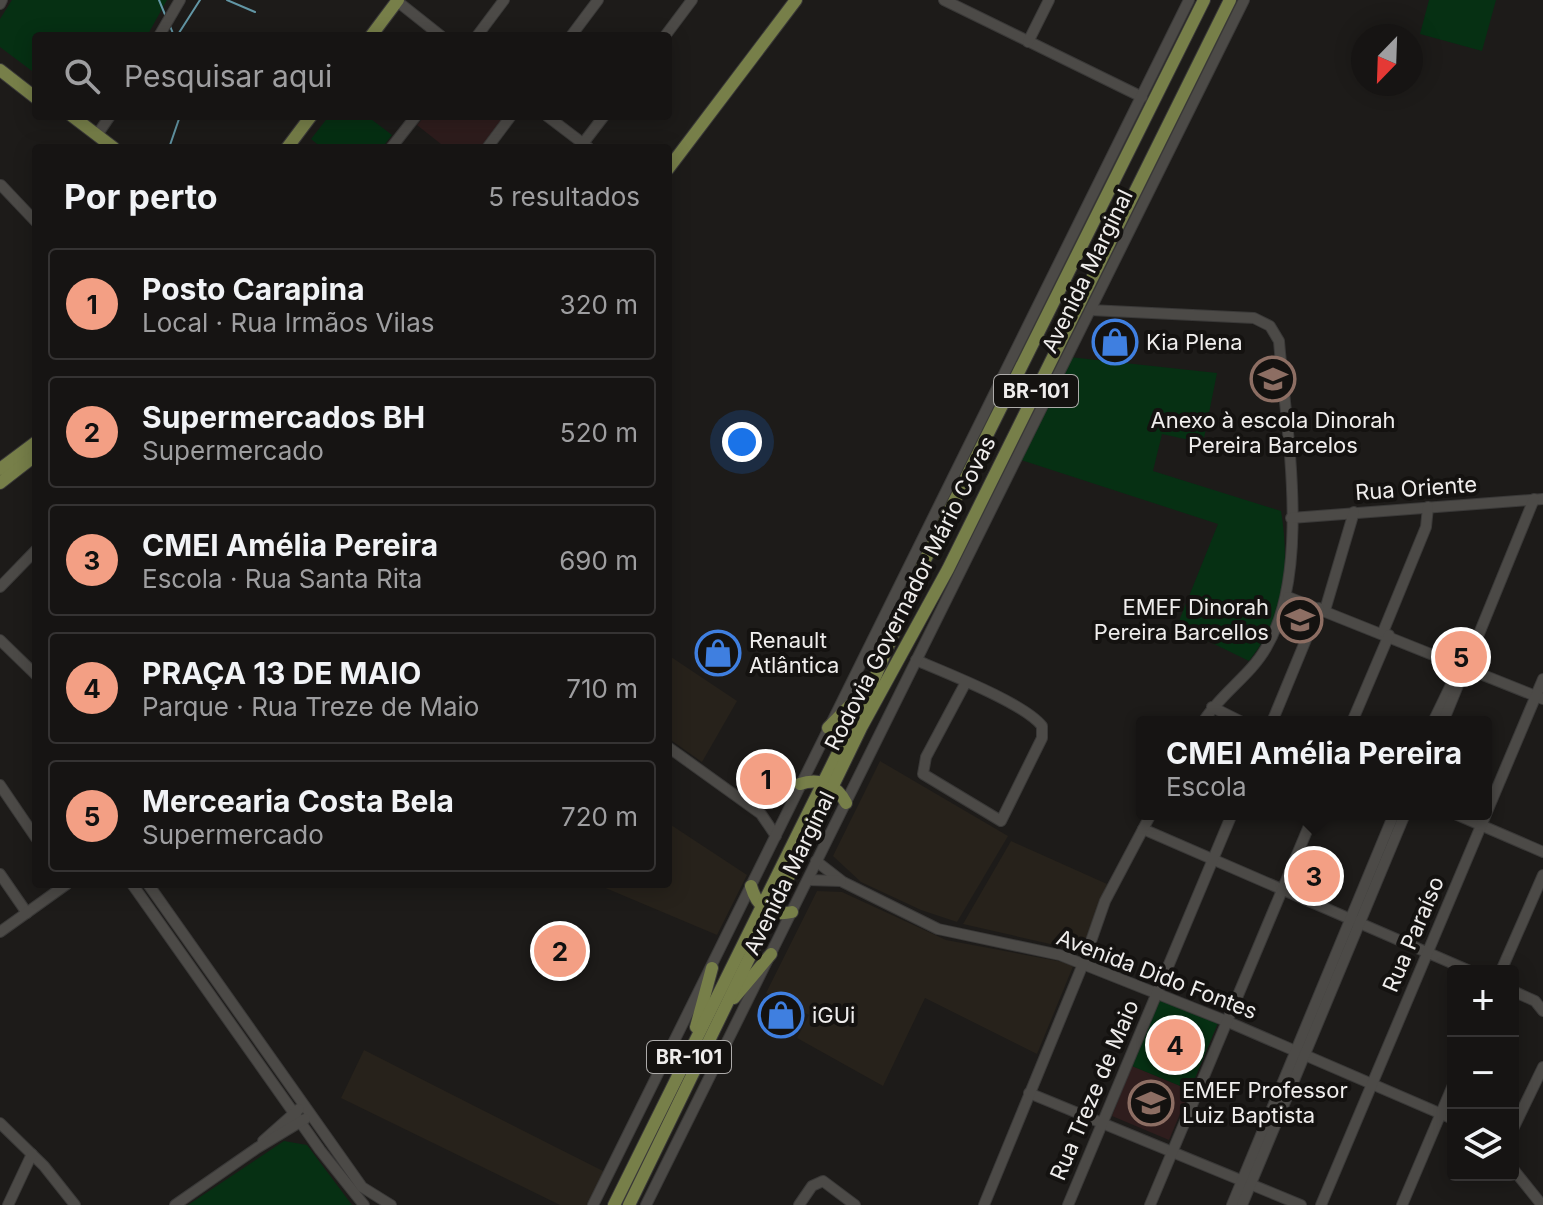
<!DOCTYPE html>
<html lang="pt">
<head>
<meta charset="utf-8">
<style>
  :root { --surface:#161413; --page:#232121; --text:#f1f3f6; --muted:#9e9ea0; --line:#353333; --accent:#f39f84 }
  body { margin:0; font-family:Inter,sans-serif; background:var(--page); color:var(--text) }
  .controls { position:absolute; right:24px; bottom:24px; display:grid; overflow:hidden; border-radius:8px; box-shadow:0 4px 20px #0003 }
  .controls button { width:72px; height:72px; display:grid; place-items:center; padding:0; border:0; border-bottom:2px solid var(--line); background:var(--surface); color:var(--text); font:40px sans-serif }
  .compass { position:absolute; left:1351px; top:24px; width:72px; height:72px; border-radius:50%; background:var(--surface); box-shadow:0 4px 20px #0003; rotate:203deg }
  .you { position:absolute; left:742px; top:442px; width:28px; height:28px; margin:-20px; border:6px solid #fff; border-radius:50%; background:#1a73e8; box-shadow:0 0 0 12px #1a73e833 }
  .badge { display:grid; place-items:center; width:52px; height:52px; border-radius:50%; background:var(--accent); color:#111; font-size:26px; font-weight:700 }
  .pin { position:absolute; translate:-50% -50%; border:4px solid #fff; box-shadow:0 2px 8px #0006 }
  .popup { position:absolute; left:1136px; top:716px; width:356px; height:104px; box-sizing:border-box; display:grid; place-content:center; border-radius:8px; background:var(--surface); filter:drop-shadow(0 2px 6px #0005); font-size:26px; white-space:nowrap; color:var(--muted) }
  .popup b { font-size:30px; color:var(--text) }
  .popup::after { content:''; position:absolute; left:50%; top:100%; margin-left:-16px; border:16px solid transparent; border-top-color:var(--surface) }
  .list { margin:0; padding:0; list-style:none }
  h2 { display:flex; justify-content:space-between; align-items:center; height:104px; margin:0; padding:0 32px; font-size:34px }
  h2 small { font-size:26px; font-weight:400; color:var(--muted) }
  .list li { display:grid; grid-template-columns:52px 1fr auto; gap:24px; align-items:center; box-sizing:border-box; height:112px; margin:0 16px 16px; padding:0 16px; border:2px solid var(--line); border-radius:8px }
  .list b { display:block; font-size:30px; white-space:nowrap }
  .list p { margin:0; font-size:26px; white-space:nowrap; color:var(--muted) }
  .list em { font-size:26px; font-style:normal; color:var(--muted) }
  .icon { flex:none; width:44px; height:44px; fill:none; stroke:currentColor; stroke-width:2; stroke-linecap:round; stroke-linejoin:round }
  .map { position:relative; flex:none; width:1543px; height:1205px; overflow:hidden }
  .search { position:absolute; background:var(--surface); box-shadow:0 4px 20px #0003; left:32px; top:32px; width:640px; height:88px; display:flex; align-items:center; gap:20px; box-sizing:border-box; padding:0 28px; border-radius:8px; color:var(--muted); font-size:30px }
  .panel { position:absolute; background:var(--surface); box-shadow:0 4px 20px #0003; left:32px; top:144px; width:640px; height:744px; border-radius:8px }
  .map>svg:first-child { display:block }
  .built { fill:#27221b }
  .education { fill:#2f1d1d }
  .green { fill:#063013 }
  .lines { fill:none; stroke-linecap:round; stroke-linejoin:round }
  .stream { stroke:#6296a5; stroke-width:2 }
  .minor-casing { stroke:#3a3938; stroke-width:12 }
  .major-casing { stroke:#3a3938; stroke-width:14 }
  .minor { stroke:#4c4a47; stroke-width:10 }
  .major { stroke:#777f49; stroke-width:12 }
  .labels { text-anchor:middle; stroke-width:8; stroke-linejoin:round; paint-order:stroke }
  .shield { fill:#141210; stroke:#adabaa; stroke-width:2 }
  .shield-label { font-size:20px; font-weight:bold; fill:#efedec }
  .street-label { font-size:22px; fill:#efedec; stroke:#141210 }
  .poi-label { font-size:22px; fill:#efedec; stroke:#141210; text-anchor:start }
</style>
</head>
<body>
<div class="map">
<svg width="1543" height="1205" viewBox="0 0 1543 1205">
  <rect width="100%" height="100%" fill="#1d1b19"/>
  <g class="built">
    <path d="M668,655L737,701L702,762L668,738Z"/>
    <path d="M880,761L1008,836L957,922L921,910L861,882L833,856Z"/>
    <path d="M668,823L747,875L717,935L596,884H668Z"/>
    <path d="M1011,841L1107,884L1081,951L963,924Z"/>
    <path d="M817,891L842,892L946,940L1074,964L1037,1054L925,998L883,1086L797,1038L809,1015L766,993Z"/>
    <path d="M364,1050L605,1172L588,1205H560L341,1098Z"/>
  </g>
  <g class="education">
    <path d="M425,116H506L481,148H446L417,125Z"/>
    <path d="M1132,1066L1190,1090L1169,1140L1112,1116Z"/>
  </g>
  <g class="green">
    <path d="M12,0H167L147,36H36V74L0,47V19Z"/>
    <path d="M1429,0H1496L1482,51L1420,34Z"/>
    <path d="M329,116H367L392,135L382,148H322L311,139Z"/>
    <path d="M1069,357L1217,373L1203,443L1162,434L1153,471L1281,511C1290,566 1285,616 1249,661L1177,626L1218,524L1018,459Z"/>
    <path d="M1160,999L1218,1023L1190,1090L1132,1066Z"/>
    <path d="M284,1141L307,1145L352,1205H188Z"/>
  </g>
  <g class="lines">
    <g class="stream">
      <path d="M159,0L166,17"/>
      <path d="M227,0L255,12"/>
      <path d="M170,26L174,36"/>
      <path d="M177,36L200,0"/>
      <path d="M169,148L180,116"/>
    </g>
    <g class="minor-casing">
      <g id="minor">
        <path d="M944,0L1142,97"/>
        <path d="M397,1L441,36"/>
        <path d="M0,4L2,0"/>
        <path d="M159,36L180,0"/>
        <path d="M477,36L504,0"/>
        <path d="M571,36L598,0"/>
        <path d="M665,36L692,0"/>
        <path d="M1028,42L1049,0"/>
        <path d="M547,116L589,148"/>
        <path d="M97,135L110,116"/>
        <path d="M581,146L604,116"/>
        <path d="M391,148L416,116"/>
        <path d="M487,148L511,116"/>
        <path d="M1,185L36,222"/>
        <path d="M1090,310L1254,318L1270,326L1279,341C1286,429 1312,571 1266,648C1250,676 1220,694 1203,722"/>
        <path d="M1291,518L1543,499"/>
        <path d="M0,587L36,550"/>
        <path d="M1288,597L1543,699"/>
        <path d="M1325,610L1354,512"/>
        <path d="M1383,632L1426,527L1428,507"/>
        <path d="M0,640L36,675"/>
        <path d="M916,660C946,673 1024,703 1042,726V738L1001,821L923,774L926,757L966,682"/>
        <path d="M1212,707L1242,722"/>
        <path d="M1272,722L1319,608"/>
        <path d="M1352,722L1389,635"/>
        <path d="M1433,722L1463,660"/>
        <path d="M1443,722L1534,499"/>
        <path d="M668,747L761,814L776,836"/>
        <path d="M0,785L36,838"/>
        <path d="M1455,814L1543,852"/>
        <path d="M1143,829L1470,971"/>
        <path d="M816,861L843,882L938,929L1060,955L1226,1021L1453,1119"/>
        <path d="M0,874L27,913"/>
        <path d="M808,880L841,881"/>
        <path d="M132,884L320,1150L364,1205"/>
        <path d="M148,884L362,1187L391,1205"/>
        <path d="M0,932L67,884"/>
        <path d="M1501,971L1543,875"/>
        <path d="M1513,991L1535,1001L1543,1011"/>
        <path d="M1029,1093L1301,1205"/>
        <path d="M0,1123L44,1166L75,1205"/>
        <path d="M1513,1129L1543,1067"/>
        <path d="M263,1141L299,1109"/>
        <path d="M1513,1169L1542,1205"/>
        <path d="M8,1205L32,1154"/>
        <path d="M175,1205L257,1148L305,1119"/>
        <path d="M593,1205L1189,0"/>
        <path d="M646,1205L1244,0"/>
        <path d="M799,1205L812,1186L823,1181L855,1205"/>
        <path d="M984,1205L1083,964L1105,901L1151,814"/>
        <path d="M1068,1205L1232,814"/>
        <path d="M1150,1205L1314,814"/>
        <path d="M1232,1205L1394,814"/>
        <path d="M1242,1205L1405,814"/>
        <path d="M1321,1205L1543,679"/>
        <path d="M1402,1205L1453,1085"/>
      </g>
    </g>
    <g class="major-casing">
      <g id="major">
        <path d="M371,36L398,0"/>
        <path d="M0,70L36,98"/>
        <path d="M72,116L114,148"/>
        <path d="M287,148L311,116"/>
        <path d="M668,169L796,0"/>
        <path d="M0,469L36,442"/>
        <path d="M0,483L36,455"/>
        <path d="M828,728L865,690"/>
        <path d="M800,784C819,777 837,785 846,803"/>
        <path d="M751,886C757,907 770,917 792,912"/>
        <path d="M734,998L771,954"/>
        <path d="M696,1027L712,968"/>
        <path d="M614,1205L873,682L923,564L1204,0"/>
        <path d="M629,1205L862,726L948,569L1230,0"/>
      </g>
    </g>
    <use href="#minor" class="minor"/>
    <use href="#major" class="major"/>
  </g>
  <defs>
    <g id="shop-ring" transform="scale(2.3)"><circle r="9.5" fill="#141210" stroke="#3f7fe0" stroke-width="1.5"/><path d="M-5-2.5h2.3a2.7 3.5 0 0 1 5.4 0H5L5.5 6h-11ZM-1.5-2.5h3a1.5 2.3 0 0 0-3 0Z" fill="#3f7fe0"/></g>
    <g id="school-ring" transform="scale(2.3)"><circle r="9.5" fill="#141210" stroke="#8d6e63" stroke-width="1.5"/><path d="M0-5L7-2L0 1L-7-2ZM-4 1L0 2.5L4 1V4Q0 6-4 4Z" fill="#8d6e63"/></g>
  </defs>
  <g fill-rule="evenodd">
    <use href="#shop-ring" x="1115" y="342"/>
    <use href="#school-ring" x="1273" y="379"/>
    <use href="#school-ring" x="1300" y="620"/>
    <use href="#shop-ring" x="718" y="653"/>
    <use href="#shop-ring" x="781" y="1015"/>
    <use href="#school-ring" x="1151" y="1103"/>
  </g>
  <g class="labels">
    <g class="shield">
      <rect x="994" y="375" width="84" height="32" rx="6"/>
      <rect x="647" y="1041" width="84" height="32" rx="6"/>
    </g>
    <g class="shield-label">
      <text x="1036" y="398">BR-101</text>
      <text x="689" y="1064">BR-101</text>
    </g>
    <g class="street-label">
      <text transform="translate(1087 271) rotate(-64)" y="8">Avenida Marginal</text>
      <text transform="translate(1416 488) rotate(-4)" y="8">Rua Oriente</text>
      <text transform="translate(910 593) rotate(-63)" y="8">Rodovia Governador Mário Covas</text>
      <text transform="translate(789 873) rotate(-64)" y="8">Avenida Marginal</text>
      <text transform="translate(1413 934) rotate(-67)" y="8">Rua Paraíso</text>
      <text transform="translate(1157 974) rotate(21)" y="8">Avenida Dido Fontes</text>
      <text transform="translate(1094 1090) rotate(-67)" y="8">Rua Treze de Maio</text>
    </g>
    <g class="poi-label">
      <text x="1146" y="350">Kia Plena</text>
      <text x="1273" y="428" text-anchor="middle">Anexo à escola Dinorah<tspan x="1273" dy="25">Pereira Barcelos</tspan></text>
      <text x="1269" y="615" text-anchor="end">EMEF Dinorah<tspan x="1269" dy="25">Pereira Barcellos</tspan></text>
      <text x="749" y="648">Renault<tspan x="749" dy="25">Atlântica</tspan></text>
      <text x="812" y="1023">iGUi</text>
      <text x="1182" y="1098">EMEF Professor<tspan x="1182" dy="25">Luiz Baptista</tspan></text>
    </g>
  </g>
</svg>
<div class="controls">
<button>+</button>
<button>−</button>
<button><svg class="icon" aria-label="layers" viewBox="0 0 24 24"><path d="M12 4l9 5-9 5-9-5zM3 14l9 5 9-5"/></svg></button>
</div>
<svg class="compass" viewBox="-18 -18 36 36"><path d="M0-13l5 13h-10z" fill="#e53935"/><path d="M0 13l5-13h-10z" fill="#9e9ea0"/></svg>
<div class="you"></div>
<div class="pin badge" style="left:766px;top:779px">1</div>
<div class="pin badge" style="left:560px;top:951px">2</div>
<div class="pin badge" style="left:1314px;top:876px">3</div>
<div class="popup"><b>CMEI Amélia Pereira</b>Escola</div>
<div class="pin badge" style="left:1175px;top:1045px">4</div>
<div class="pin badge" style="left:1461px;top:657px">5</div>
<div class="search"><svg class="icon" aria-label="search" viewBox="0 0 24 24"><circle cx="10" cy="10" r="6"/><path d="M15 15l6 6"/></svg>Pesquisar aqui</div>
<section class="panel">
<h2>Por perto<small>5 resultados</small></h2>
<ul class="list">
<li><span class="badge">1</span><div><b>Posto Carapina</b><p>Local · Rua Irmãos Vilas</p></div><em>320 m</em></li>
<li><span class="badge">2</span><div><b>Supermercados BH</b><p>Supermercado</p></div><em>520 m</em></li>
<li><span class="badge">3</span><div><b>CMEI Amélia Pereira</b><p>Escola · Rua Santa Rita</p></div><em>690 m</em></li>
<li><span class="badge">4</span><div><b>PRAÇA 13 DE MAIO</b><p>Parque · Rua Treze de Maio</p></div><em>710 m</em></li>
<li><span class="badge">5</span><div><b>Mercearia Costa Bela</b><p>Supermercado</p></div><em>720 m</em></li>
</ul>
</section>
</div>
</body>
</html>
